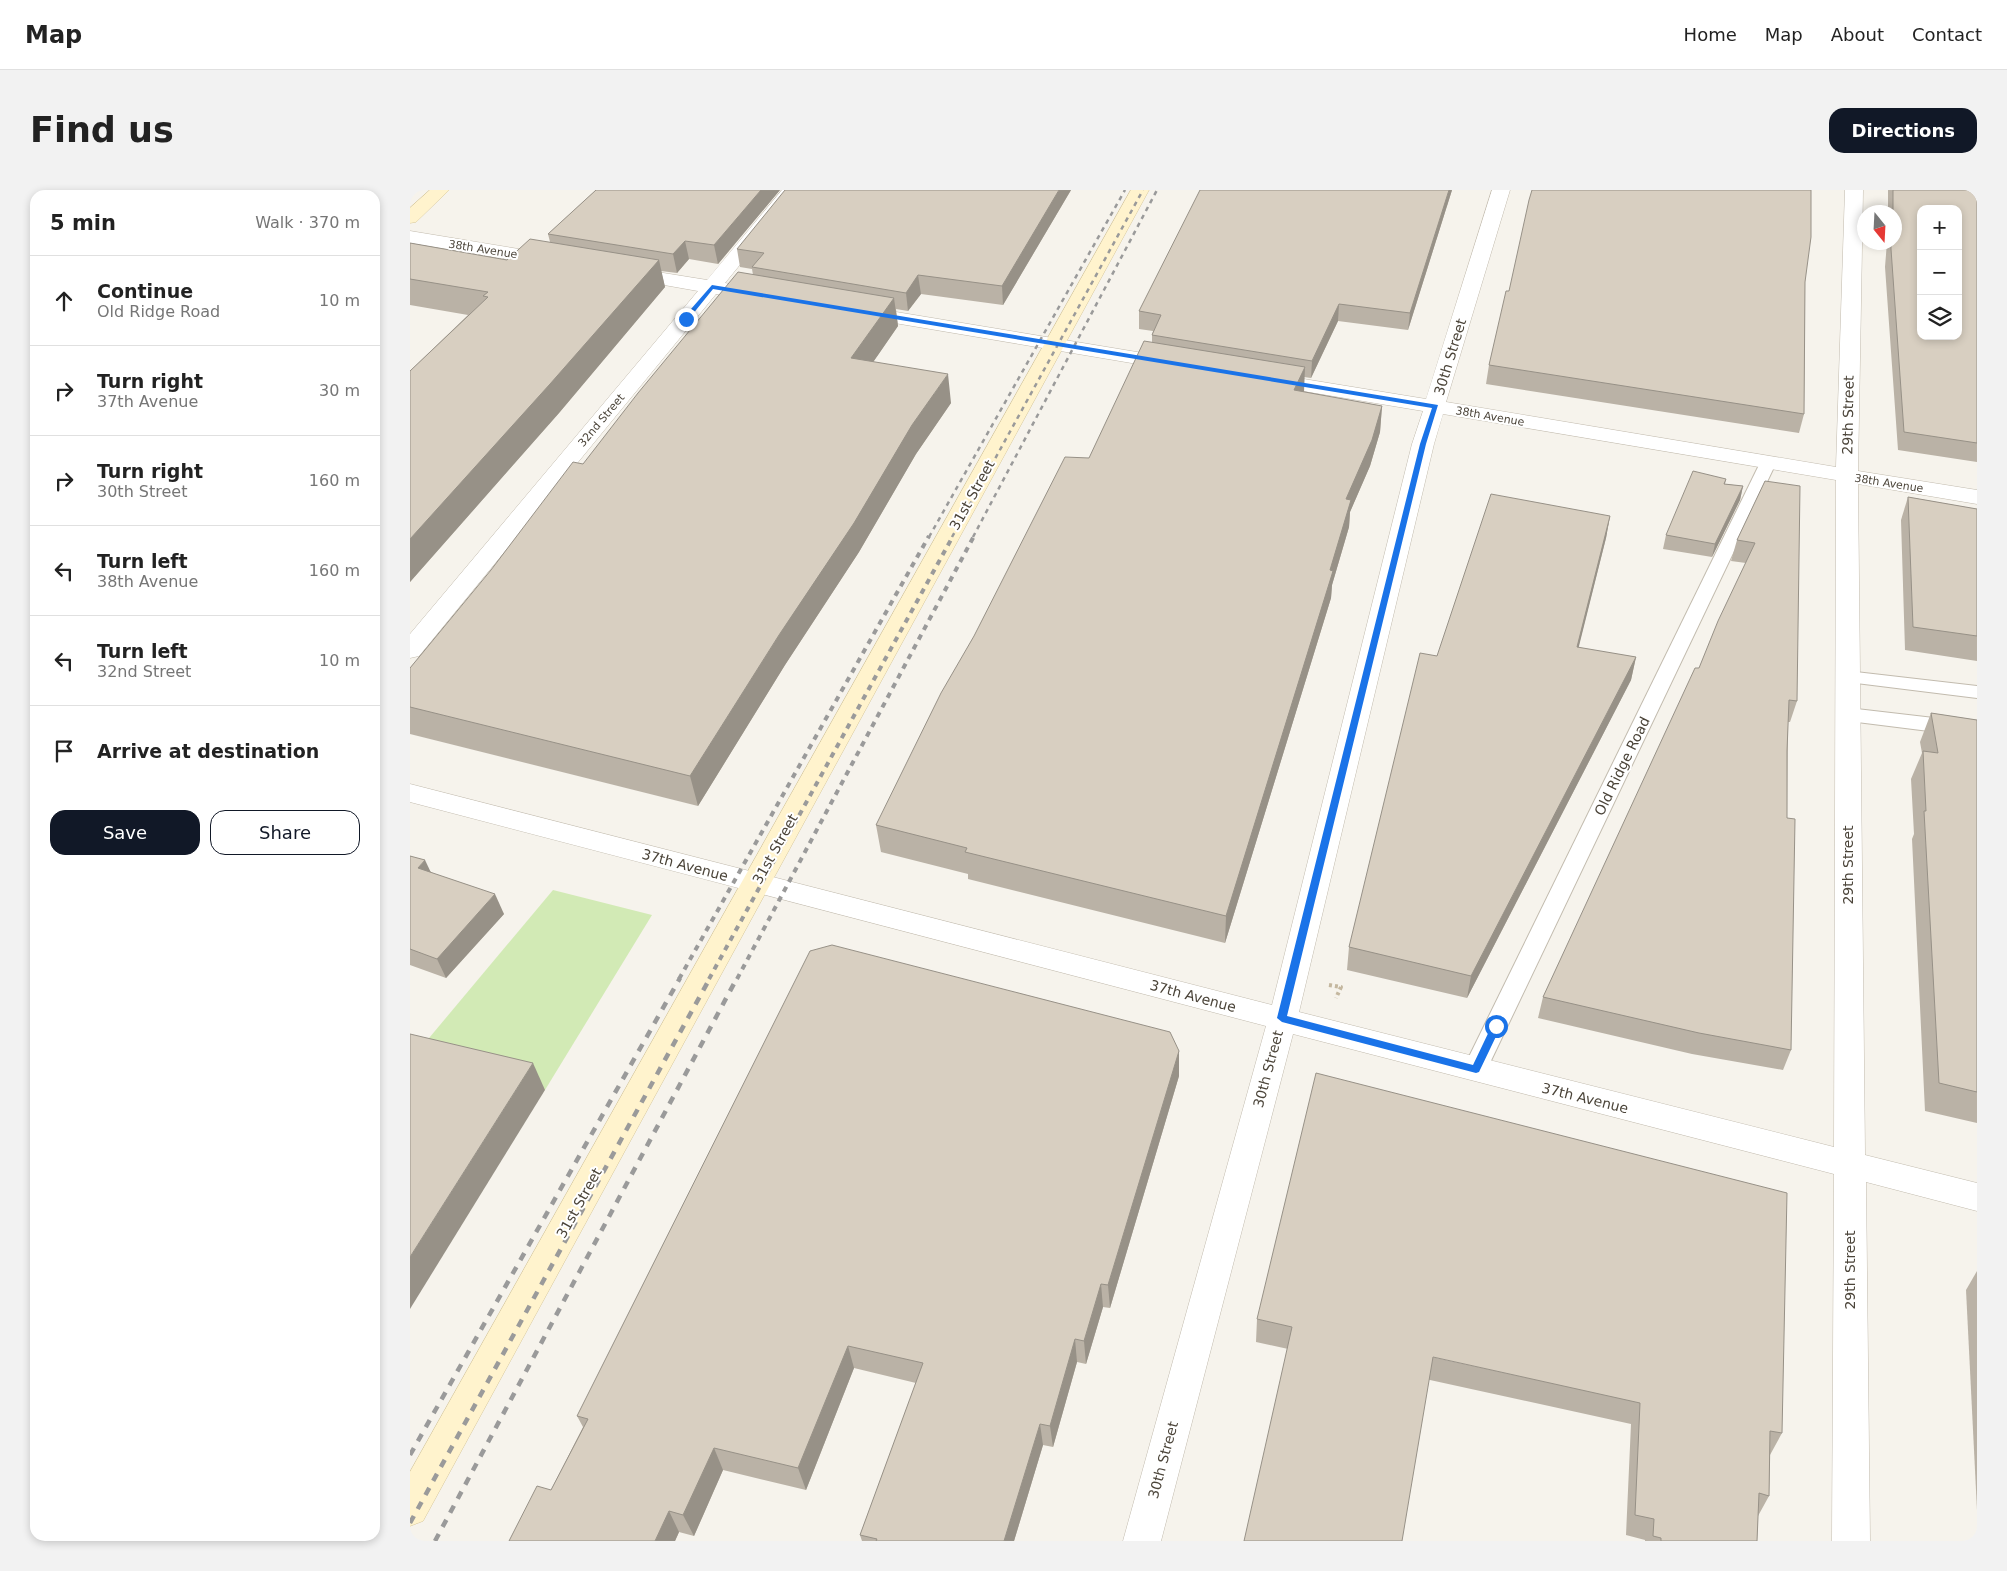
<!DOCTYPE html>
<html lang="en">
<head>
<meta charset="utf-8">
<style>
  :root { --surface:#fff; --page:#f2f2f2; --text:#222; --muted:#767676; --line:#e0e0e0; --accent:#111827 }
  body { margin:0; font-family:"DejaVu Sans",sans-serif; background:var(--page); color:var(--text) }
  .controls { position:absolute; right:15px; top:15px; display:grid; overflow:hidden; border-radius:10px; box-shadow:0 2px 8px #0003 }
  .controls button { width:45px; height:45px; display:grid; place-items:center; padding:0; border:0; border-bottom:1px solid var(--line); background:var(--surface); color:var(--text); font:25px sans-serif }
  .compass { position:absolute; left:1447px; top:15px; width:45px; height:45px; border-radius:50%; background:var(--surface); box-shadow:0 2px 8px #0003; rotate:162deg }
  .stop { position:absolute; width:15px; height:15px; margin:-11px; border:4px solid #1a73e8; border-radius:50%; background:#fff }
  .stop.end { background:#1a73e8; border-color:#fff; box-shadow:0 1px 5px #0008 }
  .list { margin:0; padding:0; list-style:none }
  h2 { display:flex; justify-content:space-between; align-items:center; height:65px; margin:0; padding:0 20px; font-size:21px }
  h2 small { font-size:16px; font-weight:400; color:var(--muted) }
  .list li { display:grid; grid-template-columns:32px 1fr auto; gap:15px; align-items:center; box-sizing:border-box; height:90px; padding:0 20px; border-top:1px solid var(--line) }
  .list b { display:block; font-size:19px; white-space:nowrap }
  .list p { margin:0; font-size:16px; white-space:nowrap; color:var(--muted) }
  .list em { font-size:16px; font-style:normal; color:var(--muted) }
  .actions { display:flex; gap:10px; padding:15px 20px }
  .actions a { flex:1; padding:11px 0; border:1px solid var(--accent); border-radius:15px; text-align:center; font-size:18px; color:var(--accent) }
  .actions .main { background:var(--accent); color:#fff }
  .icon { flex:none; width:28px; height:28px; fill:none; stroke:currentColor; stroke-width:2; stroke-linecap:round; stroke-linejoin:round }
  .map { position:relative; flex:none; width:1567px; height:1351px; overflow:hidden; border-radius:15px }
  header { display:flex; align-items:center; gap:30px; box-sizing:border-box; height:70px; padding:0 25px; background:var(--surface); border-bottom:1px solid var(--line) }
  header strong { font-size:24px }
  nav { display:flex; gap:28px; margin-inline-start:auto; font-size:18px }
  .intro { display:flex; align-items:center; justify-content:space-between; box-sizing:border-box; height:120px; padding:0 30px }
  h1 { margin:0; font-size:35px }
  .button { padding:12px 22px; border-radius:15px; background:var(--accent); color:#fff; font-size:18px; font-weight:700 }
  main { display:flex; gap:30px; padding:0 30px }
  aside { flex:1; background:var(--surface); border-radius:15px; box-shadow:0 2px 8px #0003 }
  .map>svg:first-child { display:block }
  .green { fill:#d2eab5 }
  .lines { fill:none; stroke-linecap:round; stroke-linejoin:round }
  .service-casing { stroke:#c2bbae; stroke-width:2 }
  .minor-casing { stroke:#c2bbae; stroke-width:1 }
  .secondary-casing { stroke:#d6c79b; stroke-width:1 }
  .path { stroke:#c4b79f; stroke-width:4; stroke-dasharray:3 3; stroke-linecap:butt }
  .service { fill:#fff; fill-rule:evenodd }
  .minor { fill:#fff; fill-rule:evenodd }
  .secondary { fill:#fff3cd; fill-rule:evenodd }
  .rail-far2 { stroke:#9a9a9a; stroke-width:2.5; stroke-dasharray:4.5 4.5; stroke-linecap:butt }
  .rail-far1 { stroke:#9a9a9a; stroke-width:4; stroke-dasharray:5.5 5.5; stroke-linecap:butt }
  .rail { stroke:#9a9a9a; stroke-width:4.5; stroke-dasharray:8 8; stroke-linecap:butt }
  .wall { fill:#bab2a6 }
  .shaded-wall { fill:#979187 }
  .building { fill:#d8cfc1; stroke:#979187; fill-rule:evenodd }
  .route { fill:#1a73e8 }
  .labels { text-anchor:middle; stroke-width:4; stroke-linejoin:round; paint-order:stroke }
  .far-street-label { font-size:11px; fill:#4b4439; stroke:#fff }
  .street-label { font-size:14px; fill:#4b4439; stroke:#fff }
</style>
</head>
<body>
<header>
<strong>Map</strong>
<nav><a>Home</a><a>Map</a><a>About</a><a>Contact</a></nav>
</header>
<div class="intro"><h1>Find us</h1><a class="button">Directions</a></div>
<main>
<aside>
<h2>5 min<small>Walk · 370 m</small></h2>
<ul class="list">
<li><svg class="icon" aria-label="ahead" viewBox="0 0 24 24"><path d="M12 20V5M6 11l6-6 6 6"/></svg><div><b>Continue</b><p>Old Ridge Road</p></div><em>10 m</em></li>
<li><svg class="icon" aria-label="right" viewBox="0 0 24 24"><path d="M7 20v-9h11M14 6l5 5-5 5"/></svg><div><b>Turn right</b><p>37th Avenue</p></div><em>30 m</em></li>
<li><svg class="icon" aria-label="right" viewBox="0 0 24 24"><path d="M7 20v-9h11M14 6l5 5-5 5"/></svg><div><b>Turn right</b><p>30th Street</p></div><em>160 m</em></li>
<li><svg class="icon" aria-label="left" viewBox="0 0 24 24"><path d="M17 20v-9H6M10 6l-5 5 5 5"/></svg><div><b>Turn left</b><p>38th Avenue</p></div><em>160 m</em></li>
<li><svg class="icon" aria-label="left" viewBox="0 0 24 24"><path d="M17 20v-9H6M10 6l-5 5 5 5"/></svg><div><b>Turn left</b><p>32nd Street</p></div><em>10 m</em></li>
<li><svg class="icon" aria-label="arrive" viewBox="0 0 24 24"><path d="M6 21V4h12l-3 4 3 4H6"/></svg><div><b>Arrive at destination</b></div></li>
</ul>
<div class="actions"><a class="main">Save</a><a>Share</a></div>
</aside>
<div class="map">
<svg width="1567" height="1351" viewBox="0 0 1567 1351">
  <rect width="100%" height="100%" fill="#f6f3ec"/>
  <path class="green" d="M143,700L242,725L135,900L4,866Z"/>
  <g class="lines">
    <g class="service-casing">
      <g id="service">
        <path d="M1358,268L1364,269L1366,273L1077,879L1073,886L1065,888L1057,886L1053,879L1350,273L1352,269Z"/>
        <path d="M1437,481L1567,496V508L1430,491L1427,487L1430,483Z"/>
        <path d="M1438,518L1567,533V547L1431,530L1428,525L1431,520Z"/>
      </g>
    </g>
    <g class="minor-casing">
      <g id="minor">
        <path d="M372,0H391L315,93L358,101L361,105L358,109L351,111L306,104L9,466L0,468V444L288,101L209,87L206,83L209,79L216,77L297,90Z"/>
        <path d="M1082,0H1100L1036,212L1426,277L1435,0H1453L1448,281L1567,300V314L1448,294L1455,965L1567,993V1021L1456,992L1460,1351H1422L1424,984L883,844L751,1351H713L856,836L0,612V594L862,815L1002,254L1013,221L857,195L850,193L847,189L850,185L857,183L1016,209ZM1033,224L1426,290L1424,957L889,822L1024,254Z"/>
        <path d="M0,41L139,64L146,66L148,70L146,74L139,76L0,53Z"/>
        <path d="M450,116L763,168L770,170L773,174L770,178L763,180L443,126L440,122L443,118Z"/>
      </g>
    </g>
    <g class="secondary-casing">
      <g id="secondary">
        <path d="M20,0H39L6,32L0,33V18Z"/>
        <path d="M721,0H739L13,1331L0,1336V1282Z"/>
      </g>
    </g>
    <path class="path" d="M919,795L931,797L926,808"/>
    <use href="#service" class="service"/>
    <use href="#minor" class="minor"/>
    <use href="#secondary" class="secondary"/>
    <g class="rail-far2">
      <path d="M519,347L715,0"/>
      <path d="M542,347L733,0"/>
      <path d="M563,347L747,0"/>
    </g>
    <g class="rail-far1">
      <path d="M269,789L519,346"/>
      <path d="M299,789L543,346"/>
      <path d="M327,789L564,346"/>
    </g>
    <g class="rail">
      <path d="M0,1265L270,788"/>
      <path d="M0,1333L300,788"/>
      <path d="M25,1351L327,788"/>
    </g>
  </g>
  <g class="wall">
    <path d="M186,0H370L308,74L279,69L267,83L251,81L255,97L149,223L0,392V181L58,125L0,115V53L97,70L140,52L138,44Z"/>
    <path d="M661,0L593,115L511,104L498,121L486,119L488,136L463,172L541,213L506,264L449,362L375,475L288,616L0,544V478L173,274L343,85L342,79L330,77L327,59Z"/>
    <path d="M1042,0L998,140L928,131L901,188L894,187V202L972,216L970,242L960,276L940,322L939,337L922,395L921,408L815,753L558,689V684L471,662L466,635L679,268L742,152V145L743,141L729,139V121Z"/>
    <path d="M1478,0H1567V272L1488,260L1475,77L1477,52H1484V22H1478Z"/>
    <path d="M1395,92L1394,224L1389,243L1076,194L1079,175L1099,101Z"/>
    <path d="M1316,289L1315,294L1333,296L1330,310L1302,367L1253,359L1256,345Z"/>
    <path d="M1355,291L1387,511L1380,532H1378L1377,628L1381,860L1373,880L1282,864L1128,828L1133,807L1289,478L1336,373L1321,371L1327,350Z"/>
    <path d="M1498,307L1567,319V471L1495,460L1491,330Z"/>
    <path d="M1200,326L1196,348L1168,458L1226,467L1221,490L1057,808L937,780L939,757L1027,466Z"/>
    <path d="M1521,523L1567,530V933L1515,921L1502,649L1504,644L1501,589L1512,563L1510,552Z"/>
    <path d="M0,666L21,682L94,724L36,788L0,775Z"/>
    <path d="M769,861V886L700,1118L693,1117L676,1174L667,1172L643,1257L633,1255L604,1351H452L450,1345L506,1193L444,1178L396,1300L313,1280L284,1346L269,1342L265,1351H99L141,1300L173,1237L167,1226Z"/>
    <path d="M1567,1081V1320L1556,1100Z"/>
    <path d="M847,1129L1372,1243L1360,1265L1359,1306L1348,1326L1347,1351H1235V1350L1216,1345L1221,1234L846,1152Z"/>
  </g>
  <g class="shaded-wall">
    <path d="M351,0H370L308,74L304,55Z"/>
    <path d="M649,0H661L593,115L592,96Z"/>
    <path d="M1039,0H1042L998,140L1000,123Z"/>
    <path d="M275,51L279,69L267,83L263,64Z"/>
    <path d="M249,70L255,97L149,223L0,392V349Z"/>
    <path d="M508,85L511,104L498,121L496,103Z"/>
    <path d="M484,108L488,136L446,197L441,168Z"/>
    <path d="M929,114L928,131L901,188L902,171Z"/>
    <path d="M895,177L894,203L884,200Z"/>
    <path d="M538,184L541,213L506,264L449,362L375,475L288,616L280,586L502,235Z"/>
    <path d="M972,216L970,242L960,276L940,322L939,337L922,395L921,408L815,753L816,726L920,380L936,309Z"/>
    <path d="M1333,296L1330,310L1302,367L1305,354Z"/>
    <path d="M1200,326L1196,348L1163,480L1167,457Z"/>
    <path d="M1226,467L1221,490L1057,808L1061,786Z"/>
    <path d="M15,670L24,689L8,678Z"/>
    <path d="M85,704L94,724L36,788L27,769Z"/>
    <path d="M769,861V886L700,1118L698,1095Z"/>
    <path d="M123,873L135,900L0,1119V1067Z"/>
    <path d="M691,1094L693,1117L676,1174L674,1151Z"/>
    <path d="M665,1149L667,1172L643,1257L640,1236Z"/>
    <path d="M438,1156L444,1178L396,1300L388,1278Z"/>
    <path d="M630,1234L633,1255L604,1351H594Z"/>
    <path d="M304,1258L313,1280L284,1346L273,1325Z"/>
    <path d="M259,1321L269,1342L265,1351H245Z"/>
  </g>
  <g class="building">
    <path d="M186,0H351L304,55L275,51L263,64L138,44Z"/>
    <path d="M375,0H649L592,96L508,85L496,103L342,77L354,63L327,59Z"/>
    <path d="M790,0H1039L1000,123L929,114L902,171L742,145L751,125L729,121Z"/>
    <path d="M1122,0H1401V47L1395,92L1394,224L1079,175L1096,101H1099L1119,10Z"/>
    <path d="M1483,0H1567V253L1494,242L1481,59V52H1484V22H1483ZM1511,19H1548V146H1511Z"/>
    <path d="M120,49L249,70L140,194L0,349V181L78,107L73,106L78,102L0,89V53L97,70Z"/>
    <path d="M328,82L484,108L441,168L538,184L502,235L444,333L369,445L280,586L0,517V478L81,380L163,272L173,274L228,203Z"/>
    <path d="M734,151L895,177L884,200L972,216L962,250L936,309L941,310L920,380L923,381L816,726L555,662L557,658L466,635L531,503L564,446L655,267L679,268Z"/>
    <path d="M1283,281L1316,289L1314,294L1333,296L1305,354L1256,345Z"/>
    <path d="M1355,291L1390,296L1387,511L1379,510L1377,561V628L1385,629L1381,860L1289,843L1133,807L1285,478H1289L1308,431L1345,353L1327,350Z"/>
    <path d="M1081,304L1200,326L1167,457L1226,467L1061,786L939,757L1010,463L1027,466Z"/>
    <path d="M1498,307L1567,319V446L1503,437Z"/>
    <path d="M1521,523L1567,530V902L1529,893L1514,621H1516L1513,561L1528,563Z"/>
    <path d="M0,666L15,670L8,678L85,704L27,769L0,759Z"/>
    <path d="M422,755L760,842L769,861L698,1095L691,1094L674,1151L665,1149L640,1236L630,1234L594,1351H466L467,1349L450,1345L513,1173L438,1156L388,1278L304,1258L273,1325L259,1321L245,1351H99L127,1296L141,1300L178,1229L167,1226L400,761Z"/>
    <path d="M0,844L123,873L0,1067Z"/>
    <path d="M906,883L1377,1003L1372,1243L1360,1241L1359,1306L1349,1303L1347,1351H1251V1348L1243,1346L1244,1329L1225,1325L1230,1213L1023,1167L992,1351H834L882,1137L847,1129Z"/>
  </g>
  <path class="route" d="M302,95L1028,215L1016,254L877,826L1063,875L1083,833H1089L1091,836L1069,882L1066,883L872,832L867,828L1010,254L1022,218L303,99L278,130H274V127Z"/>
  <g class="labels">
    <g class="far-street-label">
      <text transform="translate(73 59) rotate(9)" y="4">38th Avenue</text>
      <text transform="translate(1080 226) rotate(10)" y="4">38th Avenue</text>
      <text transform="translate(191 230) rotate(-50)" y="4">32nd Street</text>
      <text transform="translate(1479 293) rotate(9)" y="4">38th Avenue</text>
    </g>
    <g class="street-label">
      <text transform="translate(1040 167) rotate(-73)" y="5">30th Street</text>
      <text transform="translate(1438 225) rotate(-89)" y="5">29th Street</text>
      <text transform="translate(562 305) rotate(-61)" y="5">31st Street</text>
      <text transform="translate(1212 576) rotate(-64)" y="5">Old Ridge Road</text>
      <text transform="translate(365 659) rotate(-61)" y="5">31st Street</text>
      <text transform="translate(275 675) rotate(15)" y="5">37th Avenue</text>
      <text transform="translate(1438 675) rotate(-90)" y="5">29th Street</text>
      <text transform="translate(783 806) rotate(15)" y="5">37th Avenue</text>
      <text transform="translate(858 879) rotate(-75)" y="5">30th Street</text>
      <text transform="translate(1175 908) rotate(14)" y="5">37th Avenue</text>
      <text transform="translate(169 1013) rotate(-61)" y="5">31st Street</text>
      <text transform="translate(1440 1080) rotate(-90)" y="5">29th Street</text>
      <text transform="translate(753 1270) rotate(-75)" y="5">30th Street</text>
    </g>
  </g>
</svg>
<div class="controls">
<button>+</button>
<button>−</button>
<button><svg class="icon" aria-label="layers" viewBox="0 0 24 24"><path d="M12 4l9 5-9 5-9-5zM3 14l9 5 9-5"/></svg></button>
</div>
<svg class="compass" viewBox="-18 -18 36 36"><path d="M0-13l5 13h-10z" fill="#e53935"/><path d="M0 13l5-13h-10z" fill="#767676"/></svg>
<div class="stop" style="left:1086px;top:836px"></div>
<div class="stop end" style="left:276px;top:129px"></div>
</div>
</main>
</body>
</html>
